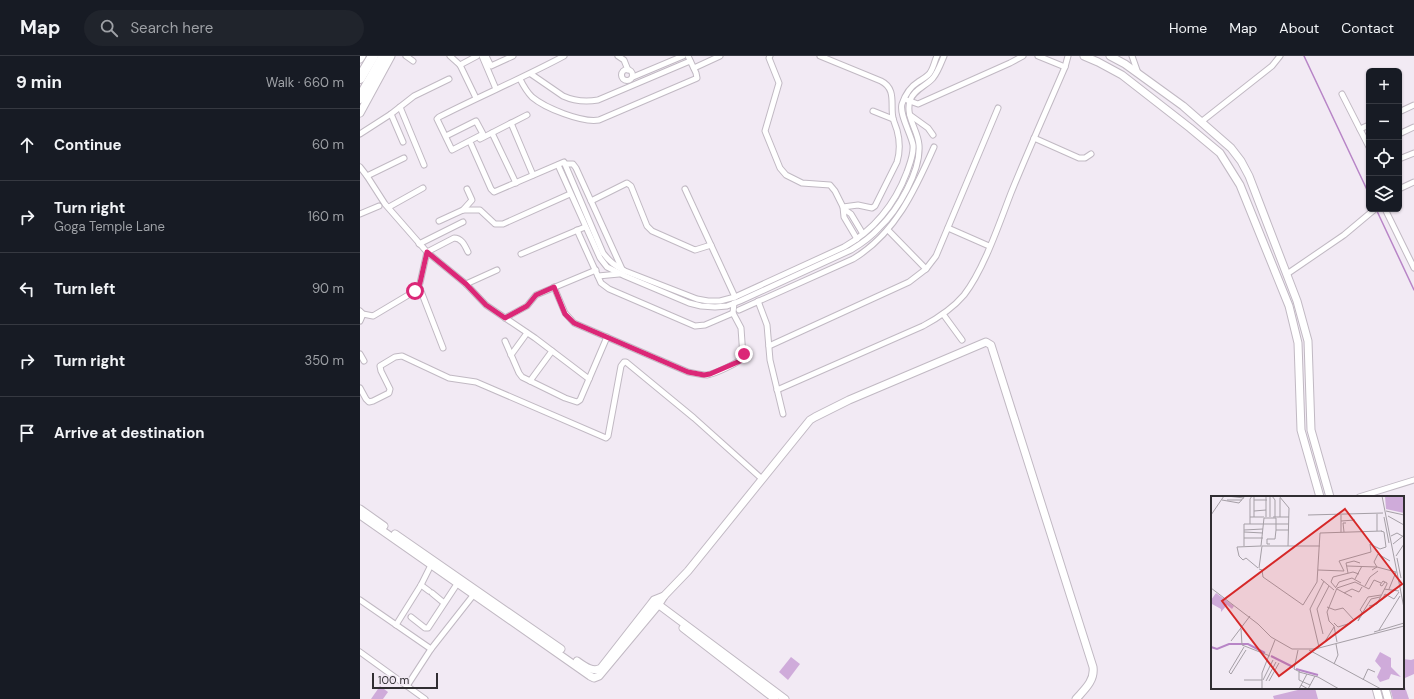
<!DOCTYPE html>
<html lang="en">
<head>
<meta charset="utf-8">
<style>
  :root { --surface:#171b24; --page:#20242c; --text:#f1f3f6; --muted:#9ea1a6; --line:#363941 }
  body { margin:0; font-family:"DM Sans",sans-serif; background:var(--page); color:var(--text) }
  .controls { position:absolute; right:12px; top:12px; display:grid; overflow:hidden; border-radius:6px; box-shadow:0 1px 3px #0004 }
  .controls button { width:36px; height:36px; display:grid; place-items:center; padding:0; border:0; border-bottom:1px solid var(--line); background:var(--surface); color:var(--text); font:20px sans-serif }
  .scale { position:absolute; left:12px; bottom:10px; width:66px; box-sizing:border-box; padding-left:4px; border:2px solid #312e32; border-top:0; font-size:11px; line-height:14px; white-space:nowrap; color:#312e32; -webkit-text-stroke:3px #f2eaf4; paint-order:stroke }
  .stop { position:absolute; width:12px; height:12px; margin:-9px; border:3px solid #db2777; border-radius:50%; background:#fff }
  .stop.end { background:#db2777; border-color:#fff; box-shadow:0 1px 4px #0008 }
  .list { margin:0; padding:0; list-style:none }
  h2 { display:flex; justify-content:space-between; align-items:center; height:52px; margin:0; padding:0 16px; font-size:17px }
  h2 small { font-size:13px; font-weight:400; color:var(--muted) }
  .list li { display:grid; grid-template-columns:26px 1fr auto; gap:12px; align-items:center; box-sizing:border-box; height:72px; padding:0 16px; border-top:1px solid var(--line) }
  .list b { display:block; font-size:15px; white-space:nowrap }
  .list p { margin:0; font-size:13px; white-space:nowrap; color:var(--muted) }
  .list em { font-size:13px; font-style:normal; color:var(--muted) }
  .icon { flex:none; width:22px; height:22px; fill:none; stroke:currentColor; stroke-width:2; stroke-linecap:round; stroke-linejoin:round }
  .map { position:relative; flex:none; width:1054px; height:643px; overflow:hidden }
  header { display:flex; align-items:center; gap:24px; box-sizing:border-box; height:56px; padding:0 20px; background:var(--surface); border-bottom:1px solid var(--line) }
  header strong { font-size:19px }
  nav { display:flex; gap:22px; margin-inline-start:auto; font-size:14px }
  .search { width:280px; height:36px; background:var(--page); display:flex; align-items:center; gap:10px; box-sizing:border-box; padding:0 14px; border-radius:22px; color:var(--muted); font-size:15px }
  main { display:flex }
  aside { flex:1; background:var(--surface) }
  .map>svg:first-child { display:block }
  .green { fill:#cfabda }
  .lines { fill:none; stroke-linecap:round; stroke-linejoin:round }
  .stream { stroke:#b885c7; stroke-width:1.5 }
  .street-casing { stroke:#c1b9c3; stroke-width:7 }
  .secondary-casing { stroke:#c1b9c3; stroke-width:9 }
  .highway-casing { stroke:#c1b9c3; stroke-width:12 }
  .street { stroke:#fff; stroke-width:5 }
  .secondary { stroke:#fff; stroke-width:7 }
  .highway { stroke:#fff; stroke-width:10 }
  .route { stroke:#db2777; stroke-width:5 }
  .inset-river { fill:none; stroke:#b885c7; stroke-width:2 }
  .inset-road { fill:none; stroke:#a59fa6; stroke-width:1 }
  .view { fill:#d62828; fill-opacity:0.15; stroke:#d62828; stroke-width:2 }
  .inset-edge { fill:none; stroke:#312e32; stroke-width:2 }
</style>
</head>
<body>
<header>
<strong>Map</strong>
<div class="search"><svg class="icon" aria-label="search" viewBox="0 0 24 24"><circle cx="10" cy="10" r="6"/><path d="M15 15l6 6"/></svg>Search here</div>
<nav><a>Home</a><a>Map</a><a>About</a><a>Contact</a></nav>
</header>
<main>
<aside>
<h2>9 min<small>Walk · 660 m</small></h2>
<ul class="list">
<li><svg class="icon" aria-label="ahead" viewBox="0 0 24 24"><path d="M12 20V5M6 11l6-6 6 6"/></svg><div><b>Continue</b></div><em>60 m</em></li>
<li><svg class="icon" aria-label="right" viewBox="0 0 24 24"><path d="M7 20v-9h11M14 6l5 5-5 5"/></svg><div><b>Turn right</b><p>Goga Temple Lane</p></div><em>160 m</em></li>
<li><svg class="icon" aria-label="left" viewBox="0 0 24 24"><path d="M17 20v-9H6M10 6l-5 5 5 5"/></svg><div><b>Turn left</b></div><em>90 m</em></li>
<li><svg class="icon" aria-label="right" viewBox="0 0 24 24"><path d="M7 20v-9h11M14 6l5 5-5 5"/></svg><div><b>Turn right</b></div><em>350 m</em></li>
<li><svg class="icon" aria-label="arrive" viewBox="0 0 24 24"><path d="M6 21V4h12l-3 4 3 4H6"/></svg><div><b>Arrive at destination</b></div></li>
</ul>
</aside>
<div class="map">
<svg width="1054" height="643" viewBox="0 0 1054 643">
  <rect width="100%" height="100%" fill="#f2eaf4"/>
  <g class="green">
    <path d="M431,601L440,608L428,624L419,616Z"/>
    <path d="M1043,603L1051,604L1054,603V618L1045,622L1043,625L1049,643H1033L1030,632H1043Z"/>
    <path d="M20,630L28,636L23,643H11Z"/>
    <path d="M946,632H955L958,643H914L913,640Z"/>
  </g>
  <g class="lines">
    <g class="stream">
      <path d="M944,0L1009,138"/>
      <path d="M1016,153L1054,234"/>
    </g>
    <g class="street-casing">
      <g id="street">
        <path d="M46,0L53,5"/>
        <path d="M90,0L100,9L116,42"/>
        <path d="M122,0L136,33"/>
        <path d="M126,0L131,10L153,0"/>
        <path d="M258,0L264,4L268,14"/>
        <path d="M410,0L409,2L419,27L405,75L420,112L426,119L442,127L470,129L475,135L483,151L484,161L497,183"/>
        <path d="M460,0L521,25C537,33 530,49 533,62C534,66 536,71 537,74C540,85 540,96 537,106L515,150L512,152L498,149L483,151"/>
        <path d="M678,0L705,11"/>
        <path d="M772,0L778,17"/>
        <path d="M100,9L117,0"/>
        <path d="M334,12L360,0"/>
        <circle cx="267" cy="19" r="5.5"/>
        <path d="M171,18L203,40C214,45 226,46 238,44L330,5"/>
        <path d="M273,21L323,0"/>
        <path d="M160,23C163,29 167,36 172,41C185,52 222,67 239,64L335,23L337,22L336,17L328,0"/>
        <path d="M982,38L1009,91"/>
        <path d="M547,44L558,48L650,7L663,0"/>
        <path d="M40,51L64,109"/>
        <path d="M513,55L533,63"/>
        <path d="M1039,56L1054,49"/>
        <path d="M31,58L43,86"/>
        <path d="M550,59L568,72L573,79"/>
        <path d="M841,66L912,10L920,0"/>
        <path d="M151,67L173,119"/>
        <path d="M1000,73L1009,69"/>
        <path d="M132,77L156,127"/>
        <path d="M0,78L31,58L54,40L89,23"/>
        <path d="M1039,78L1054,71"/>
        <path d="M86,80L116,65L123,78L92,94L77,63L79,61C120,40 163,22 204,0"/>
        <path d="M674,82L719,102H725L731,98"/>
        <path d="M120,83L167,59"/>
        <path d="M111,88L131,133L134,136L204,106L243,197C250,206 255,210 265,215L337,243L348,245H360L375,241L484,191C514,174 535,148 547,116C550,107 554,98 553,89C551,78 539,58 542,48C545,39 550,31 558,26C561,24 565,22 568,19C573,15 574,6 577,0"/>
        <path d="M1039,103L1054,97"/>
        <path d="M205,108H213L216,112L262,213"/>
        <path d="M198,109L240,202L247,211L265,220L329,247L341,250L355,251L367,250L380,245L491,194C501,188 511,181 519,172C538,154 561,115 559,89C558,74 545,60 550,45C553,34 566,30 573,22C578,16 581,7 584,0"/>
        <path d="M0,111L7,120L25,148L67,196L106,228L126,249L175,282L229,323"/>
        <path d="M7,120L44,102"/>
        <path d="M325,133L375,241"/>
        <path d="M1039,133L1054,126"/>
        <path d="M231,145L267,127L271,130L287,170L292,175L335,194L351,189"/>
        <path d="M29,151L63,132"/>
        <path d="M484,153L491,158L503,178"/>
        <path d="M1025,153L1054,212"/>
        <path d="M103,154L112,144L107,133"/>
        <path d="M0,158L19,150"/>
        <path d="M79,165L103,154H120L135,168H143L210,138"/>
        <path d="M588,172L629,190"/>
        <path d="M217,174L241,227L249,233L335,270L345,269L373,257"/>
        <path d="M528,174L566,213"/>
        <path d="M59,188L103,166"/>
        <path d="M161,198L225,171"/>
        <path d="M927,218L984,179L1015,153"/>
        <path d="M238,220L259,218"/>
        <path d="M106,228L137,214"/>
        <path d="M59,230L83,292"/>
        <path d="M194,231L205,257L214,267L328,316C334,317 340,319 347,319C354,318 379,307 383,301L381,272L373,257L374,247"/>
        <path d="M398,245L407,269L410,304L423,358"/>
        <path d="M379,254L493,203C535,178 555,134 574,91"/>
        <path d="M0,255L3,258L13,260L55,235L60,227L67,196L94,182C102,182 105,190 108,196"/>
        <path d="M583,258L602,284"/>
        <path d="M145,262L167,250L176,239L236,214"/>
        <path d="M0,265L3,258"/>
        <path d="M145,285L159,317L162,321L205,342L217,346L220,344L247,281"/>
        <path d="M409,290L549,226L566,213L576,200L638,52"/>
        <path d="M0,298L4,305"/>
        <path d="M151,299L167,277"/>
        <path d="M170,325L192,295"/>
        <path d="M0,332L6,343L9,346L13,345L29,337L30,333L21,315L20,310L35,301L42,300L89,322L116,326L246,382L248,380L261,310L264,306H266L334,362L402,423"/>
        <path d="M417,334L563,270C578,262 593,252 604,239C624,213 639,168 651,137C668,95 687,53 705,11L708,0"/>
        <path d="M999,441L1054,424"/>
        <path d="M61,529L69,535"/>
        <path d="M72,537L84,547"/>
        <path d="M0,544L71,593"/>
        <path d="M51,561L65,572H68L99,525"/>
        <path d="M36,569L61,529L71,509"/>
        <path d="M0,596L65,643"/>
        <path d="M47,630L71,593L115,537"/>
      </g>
    </g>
    <g class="secondary-casing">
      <g id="secondary">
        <path d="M724,0L738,6L762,19L830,72L860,97L880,129L929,250L938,287L941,374L960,441"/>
        <path d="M750,0L765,8L823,50L871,92L881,105L889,120L937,245L948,285L951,374L970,441"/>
        <path d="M0,3L2,0"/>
        <path d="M0,57L31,0"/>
        <path d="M0,453L24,470"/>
        <path d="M0,459L230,620L234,622L239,620L299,548L304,540L328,515L450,364L455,361L489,344L626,286L631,289L733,611C735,625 724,634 716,643"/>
        <path d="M35,478L201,593"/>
        <path d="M295,546L425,643"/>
        <path d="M323,572L415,643"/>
        <path d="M217,605C224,610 233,617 241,612L291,548L294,544L304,540"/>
        <path d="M1016,632L1019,643"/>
        <path d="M1025,632L1028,643"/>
      </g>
    </g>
    <g class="highway-casing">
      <g id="highway">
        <path d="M0,22L13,0"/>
        <path d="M0,42L24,0"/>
      </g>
    </g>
    <use href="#street" class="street"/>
    <use href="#secondary" class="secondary"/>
    <use href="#highway" class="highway"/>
  </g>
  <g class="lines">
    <path class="route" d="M55,235L60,227L67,196L106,228L126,249L145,262L167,250L176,239L194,231L205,258L214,267L328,316L344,319L350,318L380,305L384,298"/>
  </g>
  <g transform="translate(851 440)">
    <rect width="193" height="193" fill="#f2eaf4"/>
    <path d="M174,0H193V17L175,13ZM5,97L23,110L21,113L16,109L10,116V113L1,108L0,104Z" fill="#cfabda"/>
    <path d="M169,156L180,162V171L190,181L180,178L178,183L169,186L166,181L170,172L164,165Z" fill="#cfabda"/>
    <path class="inset-river" d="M0,151L6,153L18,148H37L54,157M60,160L82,171M85,173L107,179"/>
    <path class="inset-road" d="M16,0L33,2M59,0V21M61,0L64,4V21M68,0L78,12L77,50M171,0L193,112M11,4L28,7L34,0M16,4H31M43,4H56M43,15L55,14M175,15L193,19M166,18V35M0,19L13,0M97,19L172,17M130,19V36M177,20L193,29M39,21H53M43,21V0M55,21V0M62,21H78M69,21V2M173,21L178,47M130,25L144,24M39,28V3L41,0M33,34L52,33M33,36L52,37M133,36L132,27H135M180,40L186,37L193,41M33,42H52M59,48H56V43H64L65,34M182,48L192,40M33,50V28H78M50,50L53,22H65V34H78M51,50H109M185,60L193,48M186,62L190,82M136,70L166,71L185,76L178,93M47,72L35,62L32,64L28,60L26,51L50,50M48,72L51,50M48,73L51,74L52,81L92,109L106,86L109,37L171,35M107,74L133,75L128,65L160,56L159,48L169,53L175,51L173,36L170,35M161,74L166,71L163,66L167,58L179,65M137,77L135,67L143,65L149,67M110,83L123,94M144,83L151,70M154,90L159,81L167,75M125,91L128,86L141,82L150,87M0,92L47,128L60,141L81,153H104L193,130M125,92L120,86L122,81L142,76L148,78M126,93L141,101M173,93L188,95M133,97L141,93L148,96L151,91M171,104L174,98L183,103L188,96M158,110L166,108L176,88V87L172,85L169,89L171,90L174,86M116,111L124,114L132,112L143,124L140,127L127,131L123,127M151,116L147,125L152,117L149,114L157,101L170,99M152,116L160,103L169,101M30,133L31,149M168,134L189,100M163,136L193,127M112,138L106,113L118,90M20,145L39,120M126,146L123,130L118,125L116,116L126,92L144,86L158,93L163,84L170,87M113,147L123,131M31,149L59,160M108,151L99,113L113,85M87,154L83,173L89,176M98,154L170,193M123,168L127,159L125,148M20,178L18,176L33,151M20,178L35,154M33,184H51M52,184L62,164M152,184L157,173L164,176M55,185L65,166M58,185L68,167M90,189L97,193L104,180M99,189L88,184V176L107,181L128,193M39,193H52M51,193V177L64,144M88,193L96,178"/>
    <path class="view" d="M134,13L191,88L68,180L11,105Z"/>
    <rect width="193" height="193" class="inset-edge"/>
  </g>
</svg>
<div class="controls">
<button>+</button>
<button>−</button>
<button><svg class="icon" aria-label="locate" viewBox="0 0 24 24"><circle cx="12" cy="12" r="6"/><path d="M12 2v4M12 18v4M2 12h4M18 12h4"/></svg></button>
<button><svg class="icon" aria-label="layers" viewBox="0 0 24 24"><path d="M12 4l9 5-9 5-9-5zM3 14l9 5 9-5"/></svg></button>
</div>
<div class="scale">100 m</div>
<div class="stop" style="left:55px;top:235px"></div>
<div class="stop end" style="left:384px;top:298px"></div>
</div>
</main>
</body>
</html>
